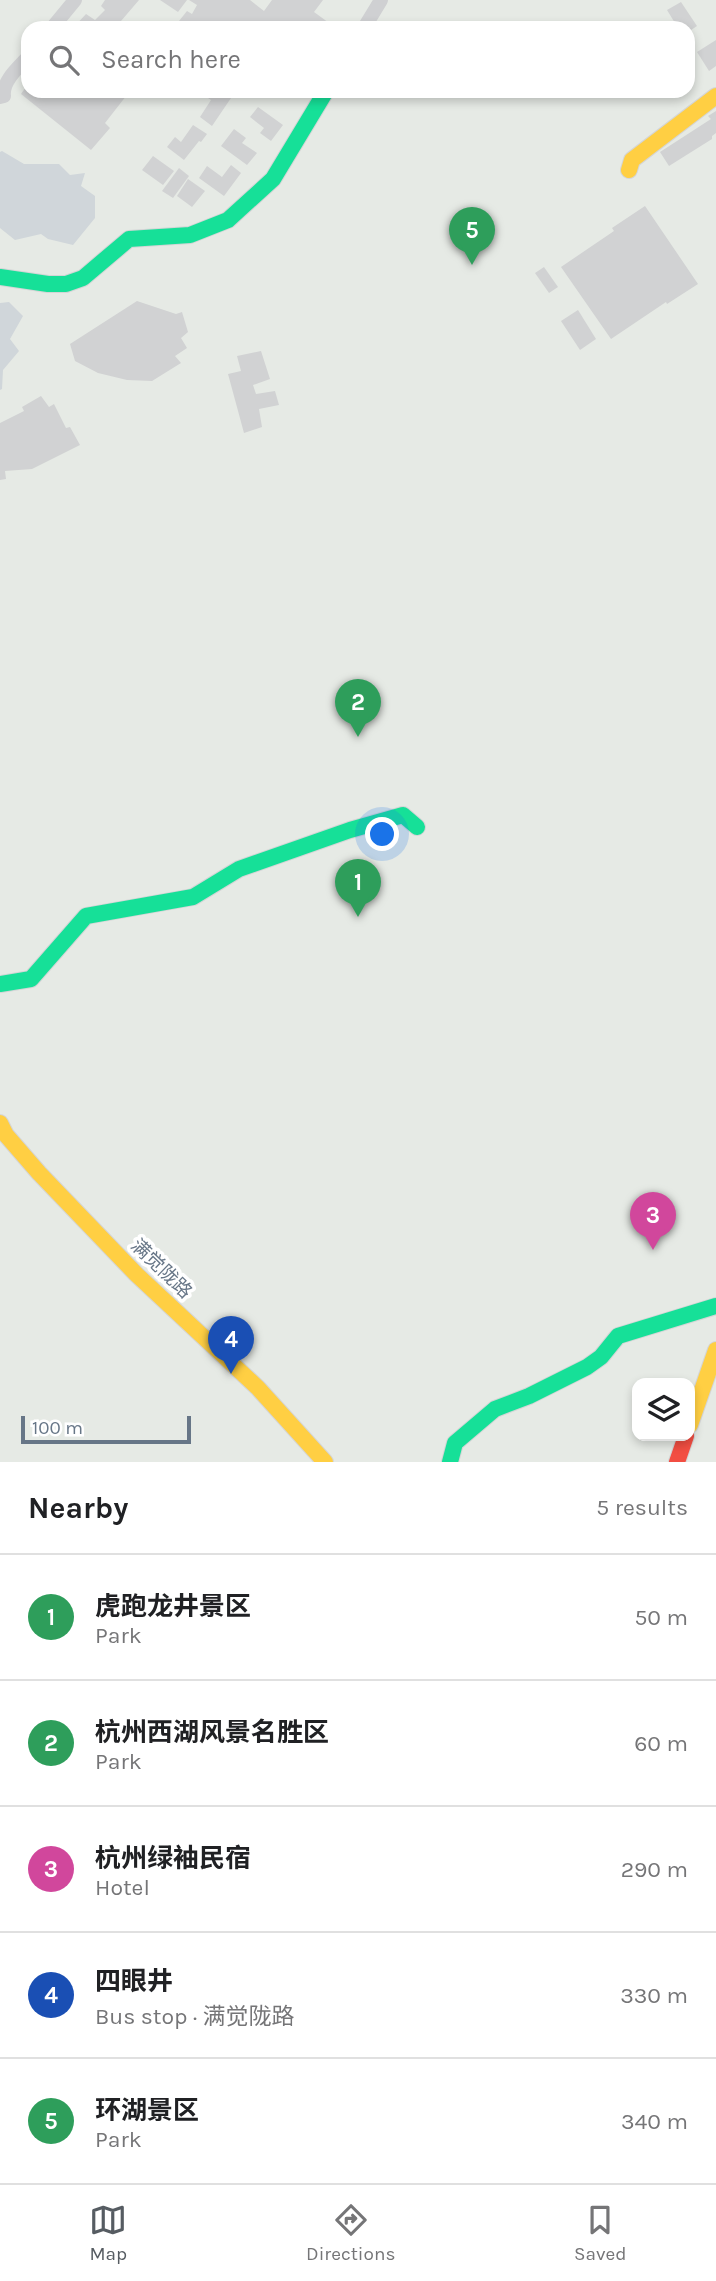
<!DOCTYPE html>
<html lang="en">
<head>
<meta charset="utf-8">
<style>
  :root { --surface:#fff; --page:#f6f6f6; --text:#202124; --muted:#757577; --line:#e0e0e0; --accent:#565c62 }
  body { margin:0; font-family:Karla,"Noto Sans SC",sans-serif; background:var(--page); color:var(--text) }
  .controls { position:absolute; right:21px; bottom:21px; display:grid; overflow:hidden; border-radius:14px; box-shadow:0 4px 10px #0003 }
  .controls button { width:63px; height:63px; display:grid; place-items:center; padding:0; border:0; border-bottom:2px solid var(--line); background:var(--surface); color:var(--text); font:35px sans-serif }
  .scale { position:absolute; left:21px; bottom:18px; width:170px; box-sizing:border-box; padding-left:7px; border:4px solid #677687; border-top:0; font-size:19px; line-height:24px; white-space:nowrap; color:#677687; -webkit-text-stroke:5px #fff; paint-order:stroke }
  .you { position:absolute; left:383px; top:835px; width:24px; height:24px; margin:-18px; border:5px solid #fff; border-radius:50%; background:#1a73e8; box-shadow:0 0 0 10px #1a73e833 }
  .badge { display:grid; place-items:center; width:46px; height:46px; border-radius:50%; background:var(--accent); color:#fff; font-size:23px; font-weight:700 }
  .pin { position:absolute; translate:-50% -58px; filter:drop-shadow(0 2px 4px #0008) }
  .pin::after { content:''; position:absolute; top:37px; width:24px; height:21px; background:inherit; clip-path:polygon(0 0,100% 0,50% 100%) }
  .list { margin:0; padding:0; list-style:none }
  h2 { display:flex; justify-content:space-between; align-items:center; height:91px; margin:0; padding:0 28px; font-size:30px }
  h2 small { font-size:23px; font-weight:400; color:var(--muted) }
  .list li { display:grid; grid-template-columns:46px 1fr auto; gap:21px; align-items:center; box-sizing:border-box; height:126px; padding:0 28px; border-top:2px solid var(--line) }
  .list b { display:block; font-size:26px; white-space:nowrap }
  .list p { margin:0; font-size:23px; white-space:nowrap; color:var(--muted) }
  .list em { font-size:23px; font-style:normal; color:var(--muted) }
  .icon { flex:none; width:38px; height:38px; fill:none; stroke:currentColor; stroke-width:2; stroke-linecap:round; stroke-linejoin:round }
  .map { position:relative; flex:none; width:716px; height:1462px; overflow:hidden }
  .search { position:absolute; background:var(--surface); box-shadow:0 4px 10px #0003; left:21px; right:21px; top:21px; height:77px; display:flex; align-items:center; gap:18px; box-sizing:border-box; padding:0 24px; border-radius:21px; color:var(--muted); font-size:26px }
  .sheet { height:721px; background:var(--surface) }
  nav { display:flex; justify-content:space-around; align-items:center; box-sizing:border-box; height:98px; border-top:2px solid var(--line); background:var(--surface); font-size:19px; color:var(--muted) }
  nav a { display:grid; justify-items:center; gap:4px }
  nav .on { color:var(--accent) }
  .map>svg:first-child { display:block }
  .green { fill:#e6eae5; fill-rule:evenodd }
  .water { fill:#d0d6da }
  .building { fill:#d1d2d3 }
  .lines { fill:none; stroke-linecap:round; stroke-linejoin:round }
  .fast-casing { stroke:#d4d5d6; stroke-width:18 }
  .slow-casing { stroke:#d4d5d6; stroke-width:18 }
  .jam-casing { stroke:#d4d5d6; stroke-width:18 }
  .street { stroke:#cfd0d2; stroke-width:14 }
  .fast { stroke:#16e098; stroke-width:16 }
  .slow { stroke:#ffcf43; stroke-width:16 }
  .jam { stroke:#f24e42; stroke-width:16 }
  .labels { text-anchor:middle; stroke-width:7; stroke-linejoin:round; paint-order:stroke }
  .street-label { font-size:19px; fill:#677687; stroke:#fff }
</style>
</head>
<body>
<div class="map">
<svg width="716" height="1462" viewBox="0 0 716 1462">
  <rect width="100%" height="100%" fill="#f7f7f7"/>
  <path class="green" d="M0,0H716V1462H0ZM28,28H688V91H28ZM637,1383H690V1436H637Z"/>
  <g class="water">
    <path d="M2,151L24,164H59L70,175L85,173L81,186L95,196V218L73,245L48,239L41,234L15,240L0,228V152Z"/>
    <path d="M9,302L23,316L10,339L19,351L3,370L2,389L0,390V303Z"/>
  </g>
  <g class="building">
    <path d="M105,0H139L121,21L130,28H73L86,14L95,20L105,10L101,6Z"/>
    <path d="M160,0H187L178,12Z"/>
    <path d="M189,0H250L264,11L272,0H323L314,12L336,28H192L179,21L187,11L192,14L197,5Z"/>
    <path d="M681,2L697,26L688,32V28H678L667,10Z"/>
    <path d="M716,40V66L709,71L697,52Z"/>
    <path d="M28,84V91H130L105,123L110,128L91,150L21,94Z"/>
    <path d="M209,91H221L231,98L212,126L200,117L211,100L205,96Z"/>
    <path d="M258,107L283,125L271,141L260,133L264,128L250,117Z"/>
    <path d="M716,111V133L712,136V139L669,166L660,152L711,119L708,116Z"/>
    <path d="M193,125L207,134L201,142L199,141L184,160L167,147L175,137L181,142Z"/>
    <path d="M234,129L246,138L242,143L257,153L247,165L221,146Z"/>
    <path d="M153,156L174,171L163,185L142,170Z"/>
    <path d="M231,165L241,173L224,196L199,178L207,166L222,177Z"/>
    <path d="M179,168L189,176L173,198L162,191Z"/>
    <path d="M188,179L205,191L192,207L177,196Z"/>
    <path d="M645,206L698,284L667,304L666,302L611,339L561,267L614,231L612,228Z"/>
    <path d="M544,267L558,287L549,293L535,273Z"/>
    <path d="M137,301L176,314L182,312L188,332L181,338L187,348L175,356L181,363L152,381L127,380L98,373L75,361L70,344Z"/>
    <path d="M578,310L596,339L580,350L561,321Z"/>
    <path d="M261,351L270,379L253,385L256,394L275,391L279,405L259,409L262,427L244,433L228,374L241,371L237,356Z"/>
    <path d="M41,396L49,407L54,404L66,428L70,427L80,445L32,469L5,471L6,479L0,480V423L24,411L22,407Z"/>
  </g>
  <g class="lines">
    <g class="fast-casing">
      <g id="fast">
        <path d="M0,277L48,284H66L83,278L129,239L190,235L228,220L273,179L326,91"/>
        <path d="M0,984L31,979L86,916L193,897L239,869L350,830L403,815L417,827"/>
        <path d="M450,1462L455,1443L495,1409L529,1396L587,1367L601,1357L618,1336L716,1306"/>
      </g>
    </g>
    <g class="slow-casing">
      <g id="slow">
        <path d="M629,170L632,160L716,96"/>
        <path d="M0,1123L6,1135L39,1173L137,1275L258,1388L325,1462"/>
        <path d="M690,1425L716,1350"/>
      </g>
    </g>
    <g class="jam-casing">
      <path id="jam" d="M677,1462L686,1436"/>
    </g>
    <g class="street">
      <path d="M52,28L75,0"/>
      <path d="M364,28L381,0"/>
      <path d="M0,97L4,96C2,81 19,67 28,57"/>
    </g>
    <use href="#fast" class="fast"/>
    <use href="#slow" class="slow"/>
    <use href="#jam" class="jam"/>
  </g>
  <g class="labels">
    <g class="street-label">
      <text transform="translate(162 1268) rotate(44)" y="7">满觉陇路</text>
    </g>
  </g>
</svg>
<div class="controls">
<button><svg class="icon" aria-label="layers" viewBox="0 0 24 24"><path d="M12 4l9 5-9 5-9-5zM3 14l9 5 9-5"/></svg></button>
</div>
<div class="scale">100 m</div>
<div class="you"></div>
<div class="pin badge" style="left:358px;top:917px;background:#2e9e5b">1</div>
<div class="pin badge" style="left:358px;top:737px;background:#2e9e5b">2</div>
<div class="pin badge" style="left:653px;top:1250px;background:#d1479c">3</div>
<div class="pin badge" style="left:231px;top:1374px;background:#1a4fb4">4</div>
<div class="pin badge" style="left:472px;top:265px;background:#2e9e5b">5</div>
<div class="search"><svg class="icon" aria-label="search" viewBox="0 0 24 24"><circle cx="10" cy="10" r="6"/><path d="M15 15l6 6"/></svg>Search here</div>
</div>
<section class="sheet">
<h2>Nearby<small>5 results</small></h2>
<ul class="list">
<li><span class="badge" style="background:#2e9e5b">1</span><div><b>虎跑龙井景区</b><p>Park</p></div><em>50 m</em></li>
<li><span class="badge" style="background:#2e9e5b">2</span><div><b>杭州西湖风景名胜区</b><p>Park</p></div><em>60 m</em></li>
<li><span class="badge" style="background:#d1479c">3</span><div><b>杭州绿袖民宿</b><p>Hotel</p></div><em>290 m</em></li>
<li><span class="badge" style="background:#1a4fb4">4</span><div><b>四眼井</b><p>Bus stop · 满觉陇路</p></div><em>330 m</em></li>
<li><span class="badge" style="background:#2e9e5b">5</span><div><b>环湖景区</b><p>Park</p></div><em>340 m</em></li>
</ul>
</section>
<nav>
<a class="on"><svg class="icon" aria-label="map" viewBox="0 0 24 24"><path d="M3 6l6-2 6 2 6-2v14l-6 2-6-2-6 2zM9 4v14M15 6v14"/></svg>Map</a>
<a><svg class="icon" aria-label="directions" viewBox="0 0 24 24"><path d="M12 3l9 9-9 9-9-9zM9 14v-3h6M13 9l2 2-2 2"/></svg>Directions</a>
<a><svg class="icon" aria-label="saved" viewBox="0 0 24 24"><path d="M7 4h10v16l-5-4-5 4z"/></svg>Saved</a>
</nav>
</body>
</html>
